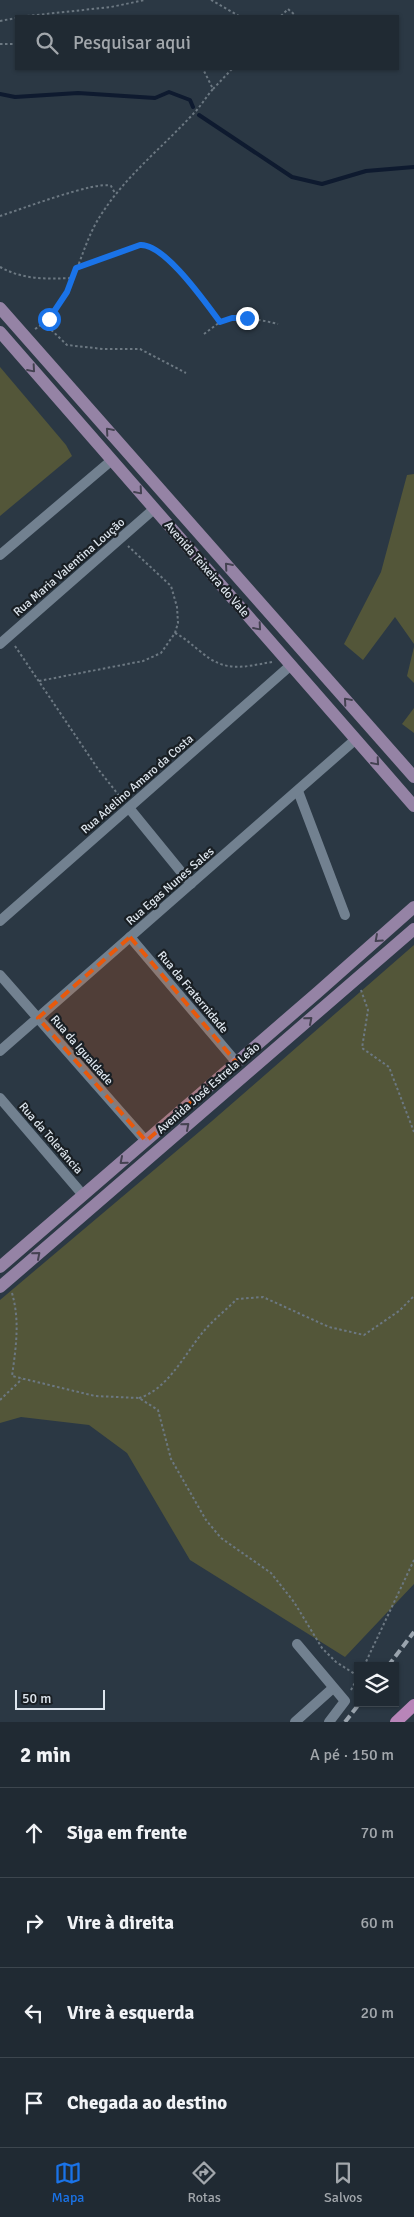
<!DOCTYPE html>
<html lang="pt">
<head>
<meta charset="utf-8">
<style>
  :root { --surface:#202a33; --page:#28323b; --text:#f1f3f6; --muted:#a2a7ac; --line:#3d464e; --accent:#1a73e8 }
  body { margin:0; font-family:Signika,sans-serif; background:var(--page); color:var(--text) }
  .controls { position:absolute; right:15px; bottom:15px; display:grid; overflow:hidden; border-radius:0px; box-shadow:0 1px 4px #0004 }
  .controls button { width:45px; height:45px; display:grid; place-items:center; padding:0; border:0; border-bottom:1px solid var(--line); background:var(--surface); color:var(--text); font:25px sans-serif }
  .scale { position:absolute; left:15px; bottom:12px; width:90px; box-sizing:border-box; padding-left:5px; border:2px solid #dee6ee; border-top:0; font-size:14px; line-height:18px; white-space:nowrap; color:#dee6ee; -webkit-text-stroke:4px #191f24; paint-order:stroke }
  .stop { position:absolute; width:15px; height:15px; margin:-11px; border:4px solid #1a73e8; border-radius:50%; background:#fff }
  .stop.end { background:#1a73e8; border-color:#fff; box-shadow:0 1px 5px #0008 }
  .list { margin:0; padding:0; list-style:none }
  h2 { display:flex; justify-content:space-between; align-items:center; height:65px; margin:0; padding:0 20px; font-size:21px }
  h2 small { font-size:16px; font-weight:400; color:var(--muted) }
  .list li { display:grid; grid-template-columns:32px 1fr auto; gap:15px; align-items:center; box-sizing:border-box; height:90px; padding:0 20px; border-top:1px solid var(--line) }
  .list b { display:block; font-size:19px; white-space:nowrap }
  .list em { font-size:16px; font-style:normal; color:var(--muted) }
  .icon { flex:none; width:28px; height:28px; fill:none; stroke:currentColor; stroke-width:2; stroke-linecap:round; stroke-linejoin:round }
  .map { position:relative; flex:none; width:414px; height:1722px; overflow:hidden }
  .search { position:absolute; background:var(--surface); box-shadow:0 1px 4px #0004; left:15px; right:15px; top:15px; height:55px; display:flex; align-items:center; gap:12px; box-sizing:border-box; padding:0 18px; border-radius:0px; color:var(--muted); font-size:19px }
  .sheet { height:425px; background:var(--surface) }
  nav { display:flex; justify-content:space-around; align-items:center; box-sizing:border-box; height:70px; border-top:1px solid var(--line); background:var(--surface); font-size:14px; color:var(--muted) }
  nav a { display:grid; justify-items:center; gap:2px }
  nav .on { color:var(--accent) }
  .map>svg:first-child { display:block }
  .green { fill:#535639 }
  .lines { fill:none; stroke-linecap:round; stroke-linejoin:round }
  .stream { stroke:#0e1a2f; stroke-width:4 }
  .path { stroke:#6c7882; stroke-width:2; stroke-dasharray:2.5 2.5; stroke-linecap:butt }
  .street { stroke:#728190; stroke-width:10 }
  .secondary { stroke:#9583a5; stroke-width:12 }
  .primary { stroke:#b885b9; stroke-width:12 }
  .rail { stroke:#9aa4ae; stroke-width:4; stroke-dasharray:8 4; stroke-linecap:butt }
  .oneway { stroke:#444251 }
  .route { stroke:#1a73e8; stroke-width:6 }
  .marked { fill:#e8590c; fill-opacity:0.2; stroke:#e8590c; stroke-width:4; stroke-dasharray:10 6; stroke-linejoin:round }
  .labels { text-anchor:middle; stroke-width:4.5; stroke-linejoin:round; paint-order:stroke }
  .street-label { font-size:12px; fill:#dee6ee; stroke:#191f24 }
</style>
</head>
<body>
<div class="map">
<svg width="414" height="1722" viewBox="0 0 414 1722">
  <rect width="100%" height="100%" fill="#2b3844"/>
  <g class="green">
    <path d="M0,367L66,445L72,456L0,516Z"/>
    <path d="M414,474V644L395,617L363,660L344,644L381,572L407,475Z"/>
    <path d="M414,647V683L407,676Z"/>
    <path d="M414,708V733L402,724Z"/>
    <path d="M414,945V1584L345,1657L190,1560L127,1453L89,1425L21,1417L0,1423V1300L212,1121Z"/>
  </g>
  <g class="lines">
    <g class="stream">
      <path d="M0,94L15,97L78,93L155,98L169,92L190,100L193,107"/>
      <path d="M199,115L292,177L322,184L366,171L414,167"/>
    </g>
    <g class="path">
      <path d="M211,0L239,16"/>
      <path d="M27,16L111,7L145,0"/>
      <path d="M281,16L288,9L296,16"/>
      <path d="M0,21L16,18"/>
      <path d="M0,44H16"/>
      <path d="M213,89L232,69"/>
      <path d="M0,216C19,210 97,180 111,186L115,193"/>
      <path d="M0,267C24,280 46,279 72,278"/>
      <path d="M76,268L139,245C164,243 205,302 220,322C240,316 258,319 278,324"/>
      <path d="M44,323L67,345L103,349H140L186,373"/>
      <path d="M35,329C74,306 77,253 99,218C124,177 162,148 194,113C201,106 206,97 213,89L203,69"/>
      <path d="M204,334L220,322"/>
      <path d="M175,633C185,638 192,645 201,652C226,673 242,667 272,662"/>
      <path d="M15,646L98,769L121,798"/>
      <path d="M39,681L143,661L161,653L175,633L178,623L177,607L171,586L128,546"/>
      <path d="M361,990L368,1010L362,1048L389,1067L414,1132"/>
      <path d="M12,1293C20,1321 16,1347 12,1376L95,1396L139,1398L158,1410L171,1459L206,1520L221,1538L271,1573L294,1602L322,1648L336,1662L358,1676"/>
      <path d="M139,1398C167,1390 185,1354 203,1332C213,1320 226,1310 237,1299L263,1297L329,1327L364,1335L399,1311L414,1296"/>
      <path d="M0,1400L22,1379"/>
      <path d="M364,1666L414,1560"/>
      <path d="M351,1690L358,1677"/>
    </g>
    <g class="street">
      <path d="M0,555L112,460"/>
      <path d="M0,644L154,509"/>
      <path d="M298,791L345,915"/>
      <path d="M129,808L191,884"/>
      <path d="M0,921L291,665"/>
      <path d="M130,937L237,1063"/>
      <path d="M0,975L146,1141"/>
      <path d="M0,1051L356,739"/>
      <path d="M0,1098L83,1195"/>
      <path d="M297,1644L345,1701L329,1722"/>
      <path d="M295,1722L333,1688"/>
    </g>
    <g class="secondary">
      <path d="M0,308L414,777"/>
      <path d="M0,332L414,806"/>
      <path d="M0,1267L318,992L414,907"/>
      <path d="M0,1287L414,929"/>
    </g>
    <path class="primary" d="M396,1722L414,1705"/>
    <g class="rail">
      <path d="M388,1666L414,1632"/>
      <path d="M345,1722L360,1703"/>
    </g>
  </g>
  <defs><path id="oneway-chevron" d="M-2-3.5L2.5 0L-2 3.5" fill="none" stroke-width="1.6" stroke-linecap="round" stroke-linejoin="round" transform="scale(1.25)"/></defs>
  <g class="oneway">
    <use href="#oneway-chevron" transform="translate(32 369) rotate(49)"/>
    <use href="#oneway-chevron" transform="translate(109 431) rotate(-131)"/>
    <use href="#oneway-chevron" transform="translate(139 491) rotate(49)"/>
    <use href="#oneway-chevron" transform="translate(228 566) rotate(-131)"/>
    <use href="#oneway-chevron" transform="translate(258 627) rotate(49)"/>
    <use href="#oneway-chevron" transform="translate(347 701) rotate(-131)"/>
    <use href="#oneway-chevron" transform="translate(376 762) rotate(49)"/>
    <use href="#oneway-chevron" transform="translate(378 939) rotate(138)"/>
    <use href="#oneway-chevron" transform="translate(309 1020) rotate(-41)"/>
    <use href="#oneway-chevron" transform="translate(186 1126) rotate(-41)"/>
    <use href="#oneway-chevron" transform="translate(123 1161) rotate(139)"/>
    <use href="#oneway-chevron" transform="translate(37 1255) rotate(-41)"/>
  </g>
  <g class="lines">
    <path class="route" d="M49,319L67,292L76,268L140,245C164,243 205,302 220,322L232,318H247"/>
  </g>
  <path class="marked" d="M130,937L237,1063L146,1141L38,1018Z"/>
  <g class="labels">
    <g class="street-label">
      <text transform="translate(69 567) rotate(-41)" y="4">Rua Maria Valentina Loução</text>
      <text transform="translate(207 569) rotate(49)" y="4">Avenida Teixeira do Vale</text>
      <text transform="translate(137 784) rotate(-41)" y="4">Rua Adelino Amaro da Costa</text>
      <text transform="translate(170 886) rotate(-41)" y="4">Rua Egas Nunes Sales</text>
      <text transform="translate(193 992) rotate(50)" y="4">Rua da Fraternidade</text>
      <text transform="translate(82 1050) rotate(49)" y="4">Rua da Igualdade</text>
      <text transform="translate(208 1088) rotate(-41)" y="4">Avenida José Estrela Leão</text>
      <text transform="translate(51 1138) rotate(49)" y="4">Rua da Tolerância</text>
    </g>
  </g>
</svg>
<div class="controls">
<button><svg class="icon" aria-label="layers" viewBox="0 0 24 24"><path d="M12 4l9 5-9 5-9-5zM3 14l9 5 9-5"/></svg></button>
</div>
<div class="scale">50 m</div>
<div class="stop" style="left:49px;top:319px"></div>
<div class="stop end" style="left:247px;top:318px"></div>
<div class="search"><svg class="icon" aria-label="search" viewBox="0 0 24 24"><circle cx="10" cy="10" r="6"/><path d="M15 15l6 6"/></svg>Pesquisar aqui</div>
</div>
<section class="sheet">
<h2>2 min<small>A pé · 150 m</small></h2>
<ul class="list">
<li><svg class="icon" aria-label="ahead" viewBox="0 0 24 24"><path d="M12 20V5M6 11l6-6 6 6"/></svg><div><b>Siga em frente</b></div><em>70 m</em></li>
<li><svg class="icon" aria-label="right" viewBox="0 0 24 24"><path d="M7 20v-9h11M14 6l5 5-5 5"/></svg><div><b>Vire à direita</b></div><em>60 m</em></li>
<li><svg class="icon" aria-label="left" viewBox="0 0 24 24"><path d="M17 20v-9H6M10 6l-5 5 5 5"/></svg><div><b>Vire à esquerda</b></div><em>20 m</em></li>
<li><svg class="icon" aria-label="arrive" viewBox="0 0 24 24"><path d="M6 21V4h12l-3 4 3 4H6"/></svg><div><b>Chegada ao destino</b></div></li>
</ul>
</section>
<nav>
<a class="on"><svg class="icon" aria-label="map" viewBox="0 0 24 24"><path d="M3 6l6-2 6 2 6-2v14l-6 2-6-2-6 2zM9 4v14M15 6v14"/></svg>Mapa</a>
<a><svg class="icon" aria-label="directions" viewBox="0 0 24 24"><path d="M12 3l9 9-9 9-9-9zM9 14v-3h6M13 9l2 2-2 2"/></svg>Rotas</a>
<a><svg class="icon" aria-label="saved" viewBox="0 0 24 24"><path d="M7 4h10v16l-5-4-5 4z"/></svg>Salvos</a>
</nav>
</body>
</html>
